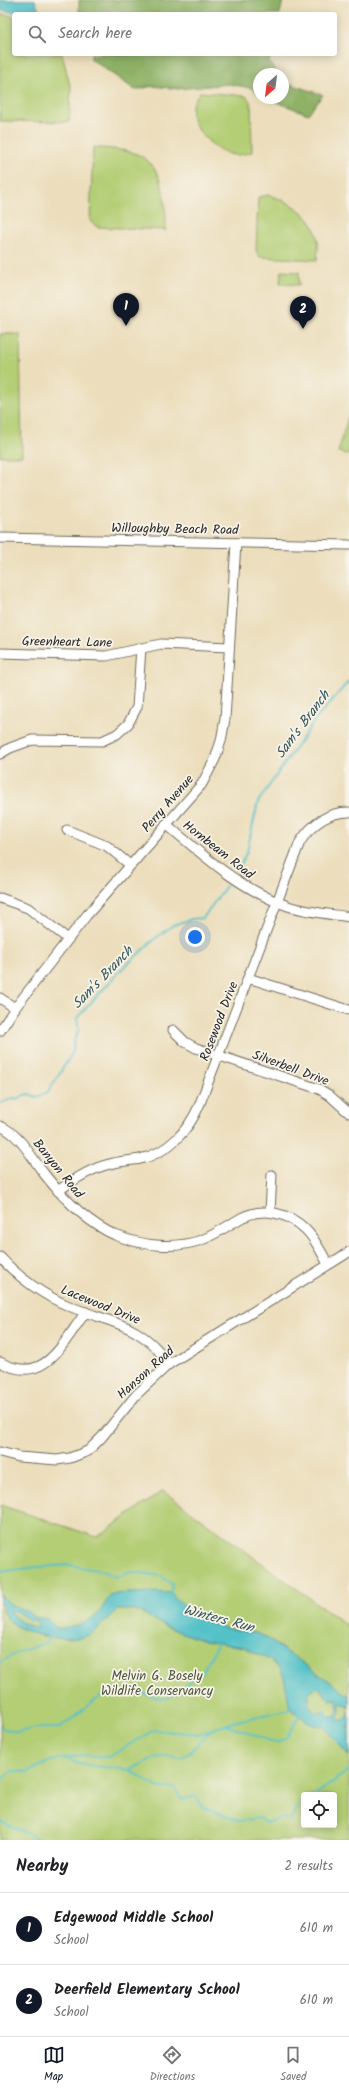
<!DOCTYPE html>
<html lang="en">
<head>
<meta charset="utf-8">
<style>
  :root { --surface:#fff; --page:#f6f6f6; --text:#202124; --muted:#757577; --line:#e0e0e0; --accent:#111827 }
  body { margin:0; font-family:Kalam,sans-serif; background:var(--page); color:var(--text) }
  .controls { position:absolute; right:12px; bottom:12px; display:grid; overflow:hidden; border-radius:4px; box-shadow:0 2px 10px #0003 }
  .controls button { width:36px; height:36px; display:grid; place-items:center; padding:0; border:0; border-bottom:1px solid var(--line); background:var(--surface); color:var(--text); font:20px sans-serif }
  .compass { position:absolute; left:253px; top:68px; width:36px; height:36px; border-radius:50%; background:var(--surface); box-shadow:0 2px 10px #0003; rotate:208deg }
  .you { position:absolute; left:195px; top:937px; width:14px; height:14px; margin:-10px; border:3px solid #fff; border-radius:50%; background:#1a73e8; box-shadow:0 0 0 6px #1a73e833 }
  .badge { display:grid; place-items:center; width:26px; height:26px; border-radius:50%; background:var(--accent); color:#fff; font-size:13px; font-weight:700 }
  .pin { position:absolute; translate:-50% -33px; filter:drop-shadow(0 1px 2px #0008) }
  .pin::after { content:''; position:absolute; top:21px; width:14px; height:12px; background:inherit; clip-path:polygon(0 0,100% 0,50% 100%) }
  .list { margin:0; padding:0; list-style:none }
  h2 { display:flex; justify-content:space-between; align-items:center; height:52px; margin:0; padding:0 16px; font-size:17px }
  h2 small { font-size:13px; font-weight:400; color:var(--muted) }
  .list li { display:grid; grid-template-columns:26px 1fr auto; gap:12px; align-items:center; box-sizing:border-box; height:72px; padding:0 16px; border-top:1px solid var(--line) }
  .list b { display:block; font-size:15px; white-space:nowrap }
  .list p { margin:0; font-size:13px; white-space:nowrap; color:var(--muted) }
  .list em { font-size:13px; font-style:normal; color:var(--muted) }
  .icon { flex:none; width:22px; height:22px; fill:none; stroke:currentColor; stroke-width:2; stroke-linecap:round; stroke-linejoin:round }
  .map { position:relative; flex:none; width:349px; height:1840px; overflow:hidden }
  .search { position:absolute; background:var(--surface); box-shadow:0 2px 10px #0003; left:12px; right:12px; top:12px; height:44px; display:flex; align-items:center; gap:10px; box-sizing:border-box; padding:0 14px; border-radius:4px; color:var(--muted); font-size:15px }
  .sheet { height:196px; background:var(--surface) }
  nav { display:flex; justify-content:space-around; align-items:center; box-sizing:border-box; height:56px; border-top:1px solid var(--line); background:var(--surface); font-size:11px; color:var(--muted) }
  nav a { display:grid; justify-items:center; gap:2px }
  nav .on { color:var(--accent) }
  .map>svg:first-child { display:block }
  .green { fill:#b3ce74; stroke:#6f7c50; fill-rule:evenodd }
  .forest { fill:#8eb166; stroke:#5c6e48 }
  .water { fill:#53c1c8; stroke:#3f767a; fill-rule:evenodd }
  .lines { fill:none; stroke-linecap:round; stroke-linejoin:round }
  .stream { stroke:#53c1c8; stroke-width:2 }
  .minor-casing { stroke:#6f6a5e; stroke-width:11 }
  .minor { stroke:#fff; stroke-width:9 }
  .labels { text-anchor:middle; stroke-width:3.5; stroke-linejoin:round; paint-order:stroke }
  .street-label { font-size:13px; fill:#2b2b2b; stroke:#f7f3e8 }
  .park-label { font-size:13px; fill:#4d543d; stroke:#f7f3e8 }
  .water-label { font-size:14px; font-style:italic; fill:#37585a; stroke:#f7f3e8 }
</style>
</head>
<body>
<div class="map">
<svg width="349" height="1840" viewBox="0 0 349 1840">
  <rect width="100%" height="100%" fill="#f7f3e8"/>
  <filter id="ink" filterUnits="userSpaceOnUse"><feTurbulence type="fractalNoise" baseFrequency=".025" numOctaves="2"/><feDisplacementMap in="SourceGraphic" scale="8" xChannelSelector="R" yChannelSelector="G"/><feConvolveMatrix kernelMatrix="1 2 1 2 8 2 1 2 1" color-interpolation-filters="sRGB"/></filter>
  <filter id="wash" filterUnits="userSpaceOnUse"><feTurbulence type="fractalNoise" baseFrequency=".012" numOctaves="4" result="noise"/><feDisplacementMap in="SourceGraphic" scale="16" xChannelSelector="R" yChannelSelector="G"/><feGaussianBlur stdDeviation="0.9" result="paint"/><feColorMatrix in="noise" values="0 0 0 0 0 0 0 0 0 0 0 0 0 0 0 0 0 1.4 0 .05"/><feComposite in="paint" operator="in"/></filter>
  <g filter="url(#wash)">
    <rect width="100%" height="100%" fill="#ecdebc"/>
    <g class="green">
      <path d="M0,14L14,16V54H62L71,89L69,122L0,121Z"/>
      <path d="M200,92L246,96L251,103L252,152C244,154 235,157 227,153C211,147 188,125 192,106C193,101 198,96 200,92Z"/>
      <path d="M93,147C108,149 135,149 147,160C165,176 166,207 166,230L97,227L90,221Z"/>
      <path d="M268,195C291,202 314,215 318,241C319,247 317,254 317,260L260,257L256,251L258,197Z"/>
      <path d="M281,271L299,272V285L280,284Z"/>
      <path d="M0,334H20L22,456H0Z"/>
      <path d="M348,417H349V455L338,452Z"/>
      <path d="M163,1491L349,1627V1840H0V1505L97,1537ZM304,1795H334V1825H304Z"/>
    </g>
    <g class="forest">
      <path d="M79,0H283L280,14H79Z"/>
      <path d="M91,54H271L269,63L279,74H259V94L251,88L229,84L178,89L153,86L135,90L91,59Z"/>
      <path d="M283,79L287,83L323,95L308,114L266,98H283Z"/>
    </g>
    <g class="water">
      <path d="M0,0H35L40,14H25L0,10Z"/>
      <path d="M150,1592L171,1593L189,1611L206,1622L225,1628L256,1633L264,1636L326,1679C335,1683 340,1691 349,1695V1706L340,1703V1713L337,1718L339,1720H344L349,1715V1711V1756L324,1727L311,1724L290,1709L284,1677L281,1670L270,1660L244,1647L204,1641L169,1628L142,1613L130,1610H117C107,1618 99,1631 87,1636C69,1643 30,1636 15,1625C11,1622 7,1619 5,1614C3,1610 5,1606 0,1604V1595L12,1605L27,1611L33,1617C43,1618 49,1617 55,1627C64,1632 89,1622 97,1615C103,1609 106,1600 112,1594ZM17,1611L29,1620H37L38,1629L21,1622L8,1612ZM318,1687L330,1700L337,1699L338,1711L336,1715L329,1716L326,1711L317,1713C307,1708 311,1701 308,1693Z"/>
    </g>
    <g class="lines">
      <g class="stream">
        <path d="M239,869L247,851L258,802L315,720L349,681"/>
        <path d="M0,1103L14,1098L19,1099L22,1096L29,1094L37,1097L48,1092L73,1052L74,1040L79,1030L77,1018L121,970L157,937L173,925L192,919L203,918L226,886"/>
        <path d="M0,1572L36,1567L69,1565L102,1571L116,1577L132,1572L161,1576L172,1584L171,1593"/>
        <path d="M0,1663L16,1653L46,1643L52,1636"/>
        <path d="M225,1725L277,1743L287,1737L299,1716"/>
        <path d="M0,1728L18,1732L37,1728H60L110,1689L139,1691L156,1698L167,1699L202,1673L218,1643"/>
        <path d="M66,1758L78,1764L130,1770L154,1758L169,1756L181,1758L190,1752L211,1730"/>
        <path d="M130,1770L158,1788H175L182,1800L196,1796L202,1807L238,1821L260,1818L265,1823L282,1818L290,1821L301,1802L304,1801"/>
        <path d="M0,1781L12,1771L28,1772L50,1761L82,1755L109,1757L154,1730L198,1734L237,1721L290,1709"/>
        <path d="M315,1795L349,1770"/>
        <path d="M0,1821L41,1840"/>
      </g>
    </g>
  </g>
  <g filter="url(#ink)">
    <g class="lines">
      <g class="minor-casing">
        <g id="minor">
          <path d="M0,538L349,545"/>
          <path d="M0,653L106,656L161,644L229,647"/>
          <path d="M0,754L10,748L32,740L102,741L117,734L128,724L137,707L141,648"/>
          <path d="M166,824C204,856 241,890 288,906C307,912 329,914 349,917"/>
          <path d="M67,830L107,846L130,865"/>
          <path d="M0,898L28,908L68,939"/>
          <path d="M248,978L349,1010"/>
          <path d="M0,998L15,1008"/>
          <path d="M173,1030L185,1042L196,1048L319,1089L329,1095L349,1113"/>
          <path d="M0,1031L15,1008L87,915L202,784L215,759L221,741L225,719L236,543"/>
          <path d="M0,1126C21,1135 31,1157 45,1175C64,1199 86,1222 115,1235C142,1246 176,1250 204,1239C218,1233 230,1224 243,1217C263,1207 289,1213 305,1229C315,1238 321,1252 328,1264"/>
          <path d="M58,1191C73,1180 91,1168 110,1164C119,1161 130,1161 140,1159C168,1153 188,1131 199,1106L300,842C312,824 327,812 349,812"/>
          <path d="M270,1212L272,1175"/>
          <path d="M0,1257C18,1277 44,1296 69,1306C112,1324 140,1322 169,1364"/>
          <path d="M0,1362C45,1387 62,1343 86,1312"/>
          <path d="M0,1452L19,1457L57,1460L70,1458L88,1451L102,1437L136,1395L169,1364L349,1252"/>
        </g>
      </g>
      <use href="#minor" class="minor"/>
    </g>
  </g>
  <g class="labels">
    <g class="street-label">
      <text transform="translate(175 528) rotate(1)" y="5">Willoughby Beach Road</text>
      <text transform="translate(67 641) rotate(1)" y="5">Greenheart Lane</text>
      <text transform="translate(167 803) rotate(-49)" y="5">Perry Avenue</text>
      <text transform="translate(219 849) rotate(38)" y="5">Hornbeam Road</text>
      <text transform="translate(218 1021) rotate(-69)" y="5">Rosewood Drive</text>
      <text transform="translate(291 1067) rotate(20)" y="5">Silverbell Drive</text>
      <text transform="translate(59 1168) rotate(51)" y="5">Banyon Road</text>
      <text transform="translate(101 1304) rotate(22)" y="5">Lacewood Drive</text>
      <text transform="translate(145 1372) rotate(-42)" y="5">Hanson Road</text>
    </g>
    <g class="park-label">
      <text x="157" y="1680">Melvin G. Bosely<tspan x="157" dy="15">Wildlife Conservancy</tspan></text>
    </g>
    <g class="water-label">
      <text transform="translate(302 724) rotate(-53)" y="5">Sam's Branch</text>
      <text transform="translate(102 977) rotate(-46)" y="5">Sam's Branch</text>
      <text transform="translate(219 1618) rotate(15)" y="5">Winters Run</text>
    </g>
  </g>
</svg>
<div class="controls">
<button><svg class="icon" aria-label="locate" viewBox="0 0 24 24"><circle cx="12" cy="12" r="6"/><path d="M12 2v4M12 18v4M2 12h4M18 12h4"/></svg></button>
</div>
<svg class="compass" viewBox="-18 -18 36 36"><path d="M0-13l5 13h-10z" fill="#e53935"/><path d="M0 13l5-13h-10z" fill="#757577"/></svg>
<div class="you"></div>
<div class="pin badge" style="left:126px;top:326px">1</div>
<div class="pin badge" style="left:303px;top:329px">2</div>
<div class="search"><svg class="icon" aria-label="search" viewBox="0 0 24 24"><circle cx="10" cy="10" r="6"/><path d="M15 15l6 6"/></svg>Search here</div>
</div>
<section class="sheet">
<h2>Nearby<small>2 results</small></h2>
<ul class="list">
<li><span class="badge">1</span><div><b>Edgewood Middle School</b><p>School</p></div><em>610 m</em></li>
<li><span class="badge">2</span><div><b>Deerfield Elementary School</b><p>School</p></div><em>610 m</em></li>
</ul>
</section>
<nav>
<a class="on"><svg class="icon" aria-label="map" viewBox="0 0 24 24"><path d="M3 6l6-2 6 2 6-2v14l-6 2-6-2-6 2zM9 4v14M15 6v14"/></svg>Map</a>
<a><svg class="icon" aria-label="directions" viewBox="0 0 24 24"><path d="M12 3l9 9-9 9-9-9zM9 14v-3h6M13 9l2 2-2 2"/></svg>Directions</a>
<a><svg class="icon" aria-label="saved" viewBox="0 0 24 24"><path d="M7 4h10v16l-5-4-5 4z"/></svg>Saved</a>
</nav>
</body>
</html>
